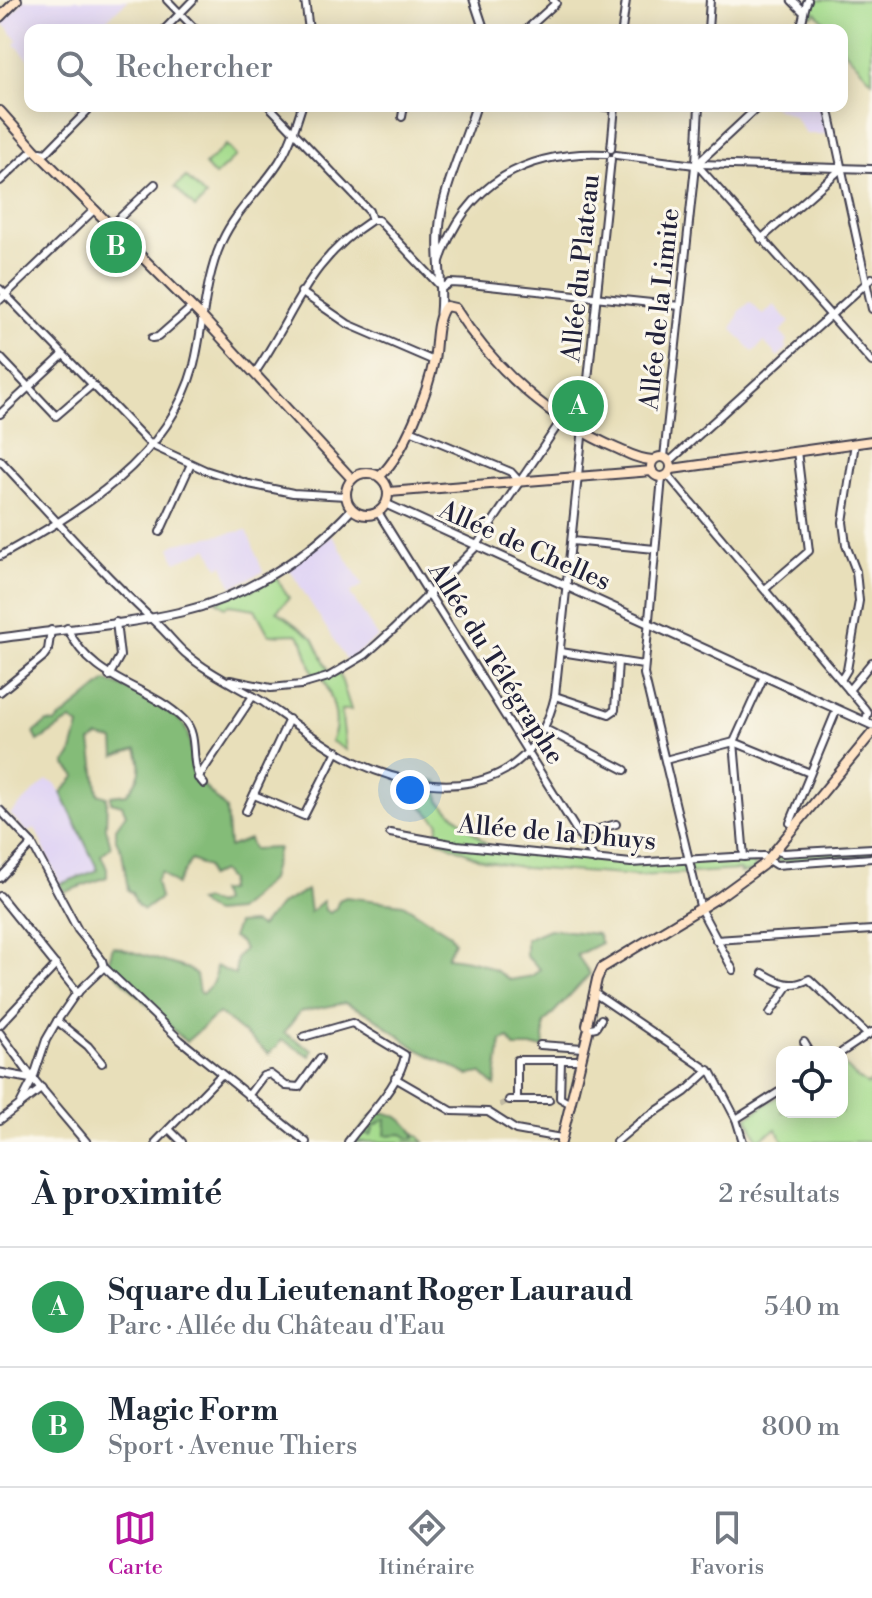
<!DOCTYPE html>
<html lang="fr">
<head>
<meta charset="utf-8">
<style>
  :root { --surface:#fff; --page:#f6f6f7; --text:#1f2937; --muted:#747a83; --line:#e0e1e3; --accent:#b5179e }
  body { margin:0; font-family:"Libre Bodoni",serif; background:var(--page); color:var(--text) }
  .controls { position:absolute; right:24px; bottom:24px; display:grid; overflow:hidden; border-radius:16px; box-shadow:0 4px 20px #0003 }
  .controls button { width:72px; height:72px; display:grid; place-items:center; padding:0; border:0; border-bottom:2px solid var(--line); background:var(--surface); color:var(--text); font:40px sans-serif }
  .you { position:absolute; left:410px; top:790px; width:28px; height:28px; margin:-20px; border:6px solid #fff; border-radius:50%; background:#1a73e8; box-shadow:0 0 0 12px #1a73e833 }
  .badge { display:grid; place-items:center; width:52px; height:52px; border-radius:50%; background:var(--accent); color:#fff; font-size:26px; font-weight:700 }
  .pin { position:absolute; translate:-50% -50%; border:4px solid #fff; box-shadow:0 2px 8px #0006 }
  .list { margin:0; padding:0; list-style:none }
  h2 { display:flex; justify-content:space-between; align-items:center; height:104px; margin:0; padding:0 32px; font-size:34px }
  h2 small { font-size:26px; font-weight:400; color:var(--muted) }
  .list li { display:grid; grid-template-columns:52px 1fr auto; gap:24px; align-items:center; box-sizing:border-box; height:120px; padding:0 32px; border-top:2px solid var(--line) }
  .list b { display:block; font-size:30px; white-space:nowrap }
  .list p { margin:0; font-size:26px; white-space:nowrap; color:var(--muted) }
  .list em { font-size:26px; font-style:normal; color:var(--muted) }
  .icon { flex:none; width:44px; height:44px; fill:none; stroke:currentColor; stroke-width:2; stroke-linecap:round; stroke-linejoin:round }
  .map { position:relative; flex:none; width:872px; height:1142px; overflow:hidden }
  .search { position:absolute; background:var(--surface); box-shadow:0 4px 20px #0003; left:24px; right:24px; top:24px; height:88px; display:flex; align-items:center; gap:20px; box-sizing:border-box; padding:0 28px; border-radius:16px; color:var(--muted); font-size:30px }
  .sheet { height:344px; background:var(--surface) }
  nav { display:flex; justify-content:space-around; align-items:center; box-sizing:border-box; height:112px; border-top:2px solid var(--line); background:var(--surface); font-size:22px; color:var(--muted) }
  nav a { display:grid; justify-items:center; gap:4px }
  nav .on { color:var(--accent) }
  .map>svg:first-child { display:block }
  .built { fill:#e0d4f4 }
  .green { fill:#a5dc8d; stroke:#647f64; stroke-width:2 }
  .forest { fill:#84bc78; stroke:#536f5a; stroke-width:2 }
  .lines { fill:none; stroke-linecap:round; stroke-linejoin:round }
  .minor-tunnel { stroke:#c0b9a1; stroke-width:6; stroke-dasharray:6 3; stroke-linecap:butt }
  .minor-casing { stroke:#403e4e; stroke-width:10 }
  .tertiary-casing { stroke:#403e4e; stroke-width:11 }
  .secondary-casing { stroke:#403e4e; stroke-width:12 }
  .minor { stroke:#fff; stroke-width:6 }
  .tertiary { stroke:#fff; stroke-width:7 }
  .secondary { stroke:#ffe4c6; stroke-width:8 }
  .labels { text-anchor:middle; stroke-width:6; stroke-linejoin:round; paint-order:stroke }
  .street-label { font-size:26px; fill:#22223b; stroke:#fbf7ec }
</style>
</head>
<body>
<div class="map">
<svg width="872" height="1142" viewBox="0 0 872 1142">
  <rect width="100%" height="100%" fill="#fbf7ec"/>
  <filter id="ink" filterUnits="userSpaceOnUse"><feTurbulence type="fractalNoise" baseFrequency=".0125" numOctaves="2"/><feDisplacementMap in="SourceGraphic" scale="16" xChannelSelector="R" yChannelSelector="G"/><feConvolveMatrix kernelMatrix="1 2 1 2 8 2 1 2 1" color-interpolation-filters="sRGB"/></filter>
  <filter id="wash" filterUnits="userSpaceOnUse"><feTurbulence type="fractalNoise" baseFrequency=".006" numOctaves="4" result="noise"/><feDisplacementMap in="SourceGraphic" scale="32" xChannelSelector="R" yChannelSelector="G"/><feGaussianBlur stdDeviation="1.8" result="paint"/><feColorMatrix in="noise" values="0 0 0 0 0 0 0 0 0 0 0 0 0 0 0 0 0 1.4 0 .05"/><feComposite in="paint" operator="in"/></filter>
  <g filter="url(#wash)">
    <rect width="100%" height="100%" fill="#e8dfba"/>
    <g class="built">
      <path d="M25,0H128L95,30H30V61L15,44L18,40L2,23Z"/>
      <path d="M771,106H826L832,134H806L794,116Z"/>
      <path d="M750,302L763,315L774,305L790,322L780,332L788,341L785,345L787,348L778,357L764,342L753,352L732,329L740,311Z"/>
      <path d="M247,530L263,572L232,587L223,565L218,567L208,548L176,562L170,548L176,543Z"/>
      <path d="M332,535L363,585L350,593L378,637L347,661L288,567Z"/>
      <path d="M47,780L56,784L98,870L60,884L35,828L27,832L10,814Z"/>
    </g>
    <g class="green">
      <path d="M811,0H872V81L842,48V30H826L824,28L828,26L816,12L813,16L808,15Z"/>
      <path d="M226,145L236,156L215,176L205,165Z"/>
      <path d="M186,177L206,197L195,208L175,187Z"/>
      <path d="M275,576L289,598L277,611L313,638L330,673L314,677L303,641L297,634L269,635L255,609L230,605L225,607L216,601L251,585L252,590Z"/>
      <path d="M339,672L351,710H341L346,750L331,741C342,723 332,697 323,679Z"/>
      <path d="M399,777L437,782L439,801L490,847L631,863L755,857V871L740,873V870L638,876L525,868L482,860L436,839L439,823L398,783Z"/>
      <path d="M872,848V856L780,862L776,859L783,853Z"/>
      <path d="M842,1063L857,1078L868,1085L872,1081V1142H784L776,1129L758,1140L747,1117L782,1094V1112H842Z"/>
      <path d="M380,1112L398,1117L424,1142H352L370,1118Z"/>
    </g>
    <g class="forest">
      <path d="M106,681C121,685 175,712 183,724C193,738 191,764 194,781L200,782L226,809L229,847L249,839L253,849L278,848L270,880L237,911L213,913L197,902L205,900L216,905L222,902L219,891H227L229,880L221,871L209,877L207,867L191,860L176,885L161,872L156,881L160,898L144,910L137,905L132,893L128,890L122,852L116,840V828L126,814L122,805L111,802V796L127,794C140,777 144,771 137,749L115,756L114,740L98,737L91,742L98,794L107,797L106,828L111,847L101,855L107,869V877L65,892L60,884L98,870L61,793L76,776L65,764L71,755L79,726L71,720L38,741L34,733L47,722L55,723Z"/>
      <path d="M307,890L310,912L323,901L325,910L330,913L336,908L339,900L346,897L403,904L450,934L454,942L447,957C476,960 487,964 510,980L532,976L540,969L526,956V939L549,929L597,934L601,943L577,955L590,974L544,1023V1047H514L509,1038L501,1041L495,1086L481,1073L468,1075L417,1049L371,1015L345,1003L300,1012L284,1033L312,1050L310,1056L282,1040L269,1054L219,1013L186,1042L113,971L108,964L113,946L188,969L196,975L199,992L202,994L214,982L216,966L235,975L237,957L244,949L240,942L232,938L237,924L253,923L260,927L281,904Z"/>
      <path d="M380,1112C394,1113 412,1123 415,1138L410,1139L402,1134L385,1135L386,1119L374,1126L371,1135L363,1133L361,1130L370,1118Z"/>
    </g>
  </g>
  <g filter="url(#ink)">
    <g class="lines">
      <path class="minor-tunnel" d="M500,1105L509,1100"/>
      <g class="minor-casing">
        <g id="minor">
          <path d="M167,0L196,30"/>
          <path d="M305,0L309,30"/>
          <path d="M164,30L193,0"/>
          <path d="M526,30L556,3L553,0"/>
          <path d="M622,30L626,0"/>
          <path d="M708,30L710,0"/>
          <path d="M799,30C804,21 803,10 808,0"/>
          <path d="M269,106L369,211L372,220H378L442,288L450,283L470,284L680,306"/>
          <path d="M599,106L615,108"/>
          <path d="M828,106L872,309"/>
          <path d="M402,117L404,106"/>
          <path d="M611,149L615,106"/>
          <path d="M41,152L46,153L92,106"/>
          <path d="M616,155L695,165"/>
          <path d="M696,163L699,106"/>
          <path d="M698,163L759,106"/>
          <path d="M699,164L872,169"/>
          <path d="M699,167L872,362"/>
          <path d="M0,181L34,149"/>
          <path d="M111,226L155,184"/>
          <path d="M761,239L842,168"/>
          <path d="M440,261C466,183 527,150 606,154"/>
          <path d="M0,289L151,445L205,470L249,484L293,493L346,496"/>
          <path d="M301,292L348,324L434,361"/>
          <path d="M0,300L95,209"/>
          <path d="M152,338L158,337L192,307"/>
          <path d="M0,357L56,416L92,385"/>
          <path d="M254,374C297,313 303,265 372,220"/>
          <path d="M0,414L63,355"/>
          <path d="M410,430L511,472L520,482"/>
          <path d="M664,457L695,166"/>
          <path d="M0,460C51,515 101,572 156,623C166,632 175,644 185,653C208,673 237,686 263,702C289,720 316,740 344,756C425,800 530,803 555,696L611,159"/>
          <path d="M670,461L872,278"/>
          <path d="M668,475L865,709L868,713L865,722"/>
          <path d="M662,477L644,674L701,910L733,970"/>
          <path d="M378,512L595,860"/>
          <path d="M160,532L191,464"/>
          <path d="M572,541L655,549"/>
          <path d="M0,556C80,511 168,461 194,365C204,324 204,281 222,241C236,210 261,190 279,162C290,145 296,125 302,106"/>
          <path d="M765,589L809,551L797,451"/>
          <path d="M67,628C94,684 146,683 184,720C201,737 187,766 204,784"/>
          <path d="M561,652L643,665"/>
          <path d="M109,676L120,656L116,622"/>
          <path d="M230,680L271,688L301,685L328,677L365,655L394,629L475,548L587,382"/>
          <path d="M841,680L847,670L859,601L856,571L846,545L843,522L855,443"/>
          <path d="M849,690L872,662"/>
          <path d="M0,692L43,657L48,650L51,630"/>
          <path d="M555,696L609,714L615,710L618,661"/>
          <path d="M545,729L625,770"/>
          <path d="M665,760L734,742L810,773"/>
          <path d="M198,778L253,696"/>
          <path d="M254,795L304,816L337,751"/>
          <path d="M0,810L32,844L78,930L102,960L104,967L180,1040L306,1142"/>
          <path d="M246,811L289,719"/>
          <path d="M790,823L837,709"/>
          <path d="M390,833L457,845L631,863L733,857L764,856L769,859"/>
          <path d="M581,834L616,824"/>
          <path d="M777,851L783,853L872,848"/>
          <path d="M744,857L734,742L764,676"/>
          <path d="M768,860L776,865L872,858"/>
          <path d="M0,878L32,844"/>
          <path d="M0,896L78,993"/>
          <path d="M716,940L872,930"/>
          <path d="M763,973C780,983 791,989 809,979L868,1035"/>
          <path d="M594,993L712,1073L736,1119L743,1142"/>
          <path d="M770,1013L789,985"/>
          <path d="M57,1021L88,1046L102,1063"/>
          <path d="M0,1025L56,965"/>
          <path d="M591,1028L596,1027L601,1019"/>
          <path d="M0,1033L33,1079"/>
          <path d="M303,1037L352,1023L405,1055C401,1084 365,1118 348,1142"/>
          <path d="M804,1042L810,1052"/>
          <path d="M540,1045L583,1048"/>
          <path d="M842,1052L872,1032"/>
          <path d="M561,1060L560,1098L569,1103"/>
          <path d="M395,1078L452,1111L488,1112L516,1130L561,1138"/>
          <path d="M248,1096L263,1076L270,1074L286,1086L299,1087L320,1058"/>
          <path d="M509,1100H549"/>
          <path d="M517,1100V1060H581"/>
          <path d="M19,1106L33,1079L46,1040L57,1021L75,995L104,967"/>
          <path d="M736,1119L782,1090"/>
          <path d="M0,1120L42,1088"/>
          <path d="M169,1129L182,1142"/>
          <path d="M156,1142L221,1075"/>
          <path d="M616,1142L640,1122L685,1092L709,1070"/>
        </g>
      </g>
      <g class="tertiary-casing">
        <g id="tertiary">
          <path d="M474,0L484,30"/>
          <path d="M792,0L802,10"/>
          <path d="M440,313C443,286 437,259 439,232C442,188 464,147 476,106"/>
          <path d="M386,504L872,725"/>
          <path d="M0,638C60,629 122,626 181,612C245,597 309,557 352,509"/>
          <path d="M0,1073L33,1079L86,1142"/>
        </g>
      </g>
      <g class="secondary-casing">
        <g id="secondary">
          <path d="M0,17L17,0"/>
          <path d="M0,111L34,149L202,317L352,479"/>
          <circle cx="661" cy="467" r="10"/>
          <path d="M672,469L872,441"/>
          <circle cx="367" cy="494" r="21"/>
          <path d="M380,476C404,454 428,392 434,360C437,344 435,318 446,306L455,308C494,369 551,421 618,449C629,454 641,460 653,460"/>
          <path d="M389,492L652,471"/>
          <path d="M587,1025L597,979L602,968L719,897L763,865L872,733"/>
          <path d="M561,1142L588,1032"/>
        </g>
      </g>
      <use href="#minor" class="minor"/>
      <use href="#tertiary" class="tertiary"/>
      <use href="#secondary" class="secondary"/>
    </g>
  </g>
  <g class="labels">
    <g class="street-label">
      <text transform="translate(580 268) rotate(-84)" y="9">Allée du Plateau</text>
      <text transform="translate(659 309) rotate(-84)" y="9">Allée de la Limite</text>
      <text transform="translate(525 545) rotate(24)" y="9">Allée de Chelles</text>
      <text transform="translate(497 663) rotate(58)" y="9">Allée du Télégraphe</text>
      <text transform="translate(557 832) rotate(5)" y="9">Allée de la Dhuys</text>
    </g>
  </g>
</svg>
<div class="controls">
<button><svg class="icon" aria-label="locate" viewBox="0 0 24 24"><circle cx="12" cy="12" r="6"/><path d="M12 2v4M12 18v4M2 12h4M18 12h4"/></svg></button>
</div>
<div class="you"></div>
<div class="pin badge" style="left:578px;top:406px;background:#2e9e5b">A</div>
<div class="pin badge" style="left:116px;top:247px;background:#2e9e5b">B</div>
<div class="search"><svg class="icon" aria-label="search" viewBox="0 0 24 24"><circle cx="10" cy="10" r="6"/><path d="M15 15l6 6"/></svg>Rechercher</div>
</div>
<section class="sheet">
<h2>À proximité<small>2 résultats</small></h2>
<ul class="list">
<li><span class="badge" style="background:#2e9e5b">A</span><div><b>Square du Lieutenant Roger Lauraud</b><p>Parc · Allée du Château d'Eau</p></div><em>540 m</em></li>
<li><span class="badge" style="background:#2e9e5b">B</span><div><b>Magic Form</b><p>Sport · Avenue Thiers</p></div><em>800 m</em></li>
</ul>
</section>
<nav>
<a class="on"><svg class="icon" aria-label="map" viewBox="0 0 24 24"><path d="M3 6l6-2 6 2 6-2v14l-6 2-6-2-6 2zM9 4v14M15 6v14"/></svg>Carte</a>
<a><svg class="icon" aria-label="directions" viewBox="0 0 24 24"><path d="M12 3l9 9-9 9-9-9zM9 14v-3h6M13 9l2 2-2 2"/></svg>Itinéraire</a>
<a><svg class="icon" aria-label="saved" viewBox="0 0 24 24"><path d="M7 4h10v16l-5-4-5 4z"/></svg>Favoris</a>
</nav>
</body>
</html>
